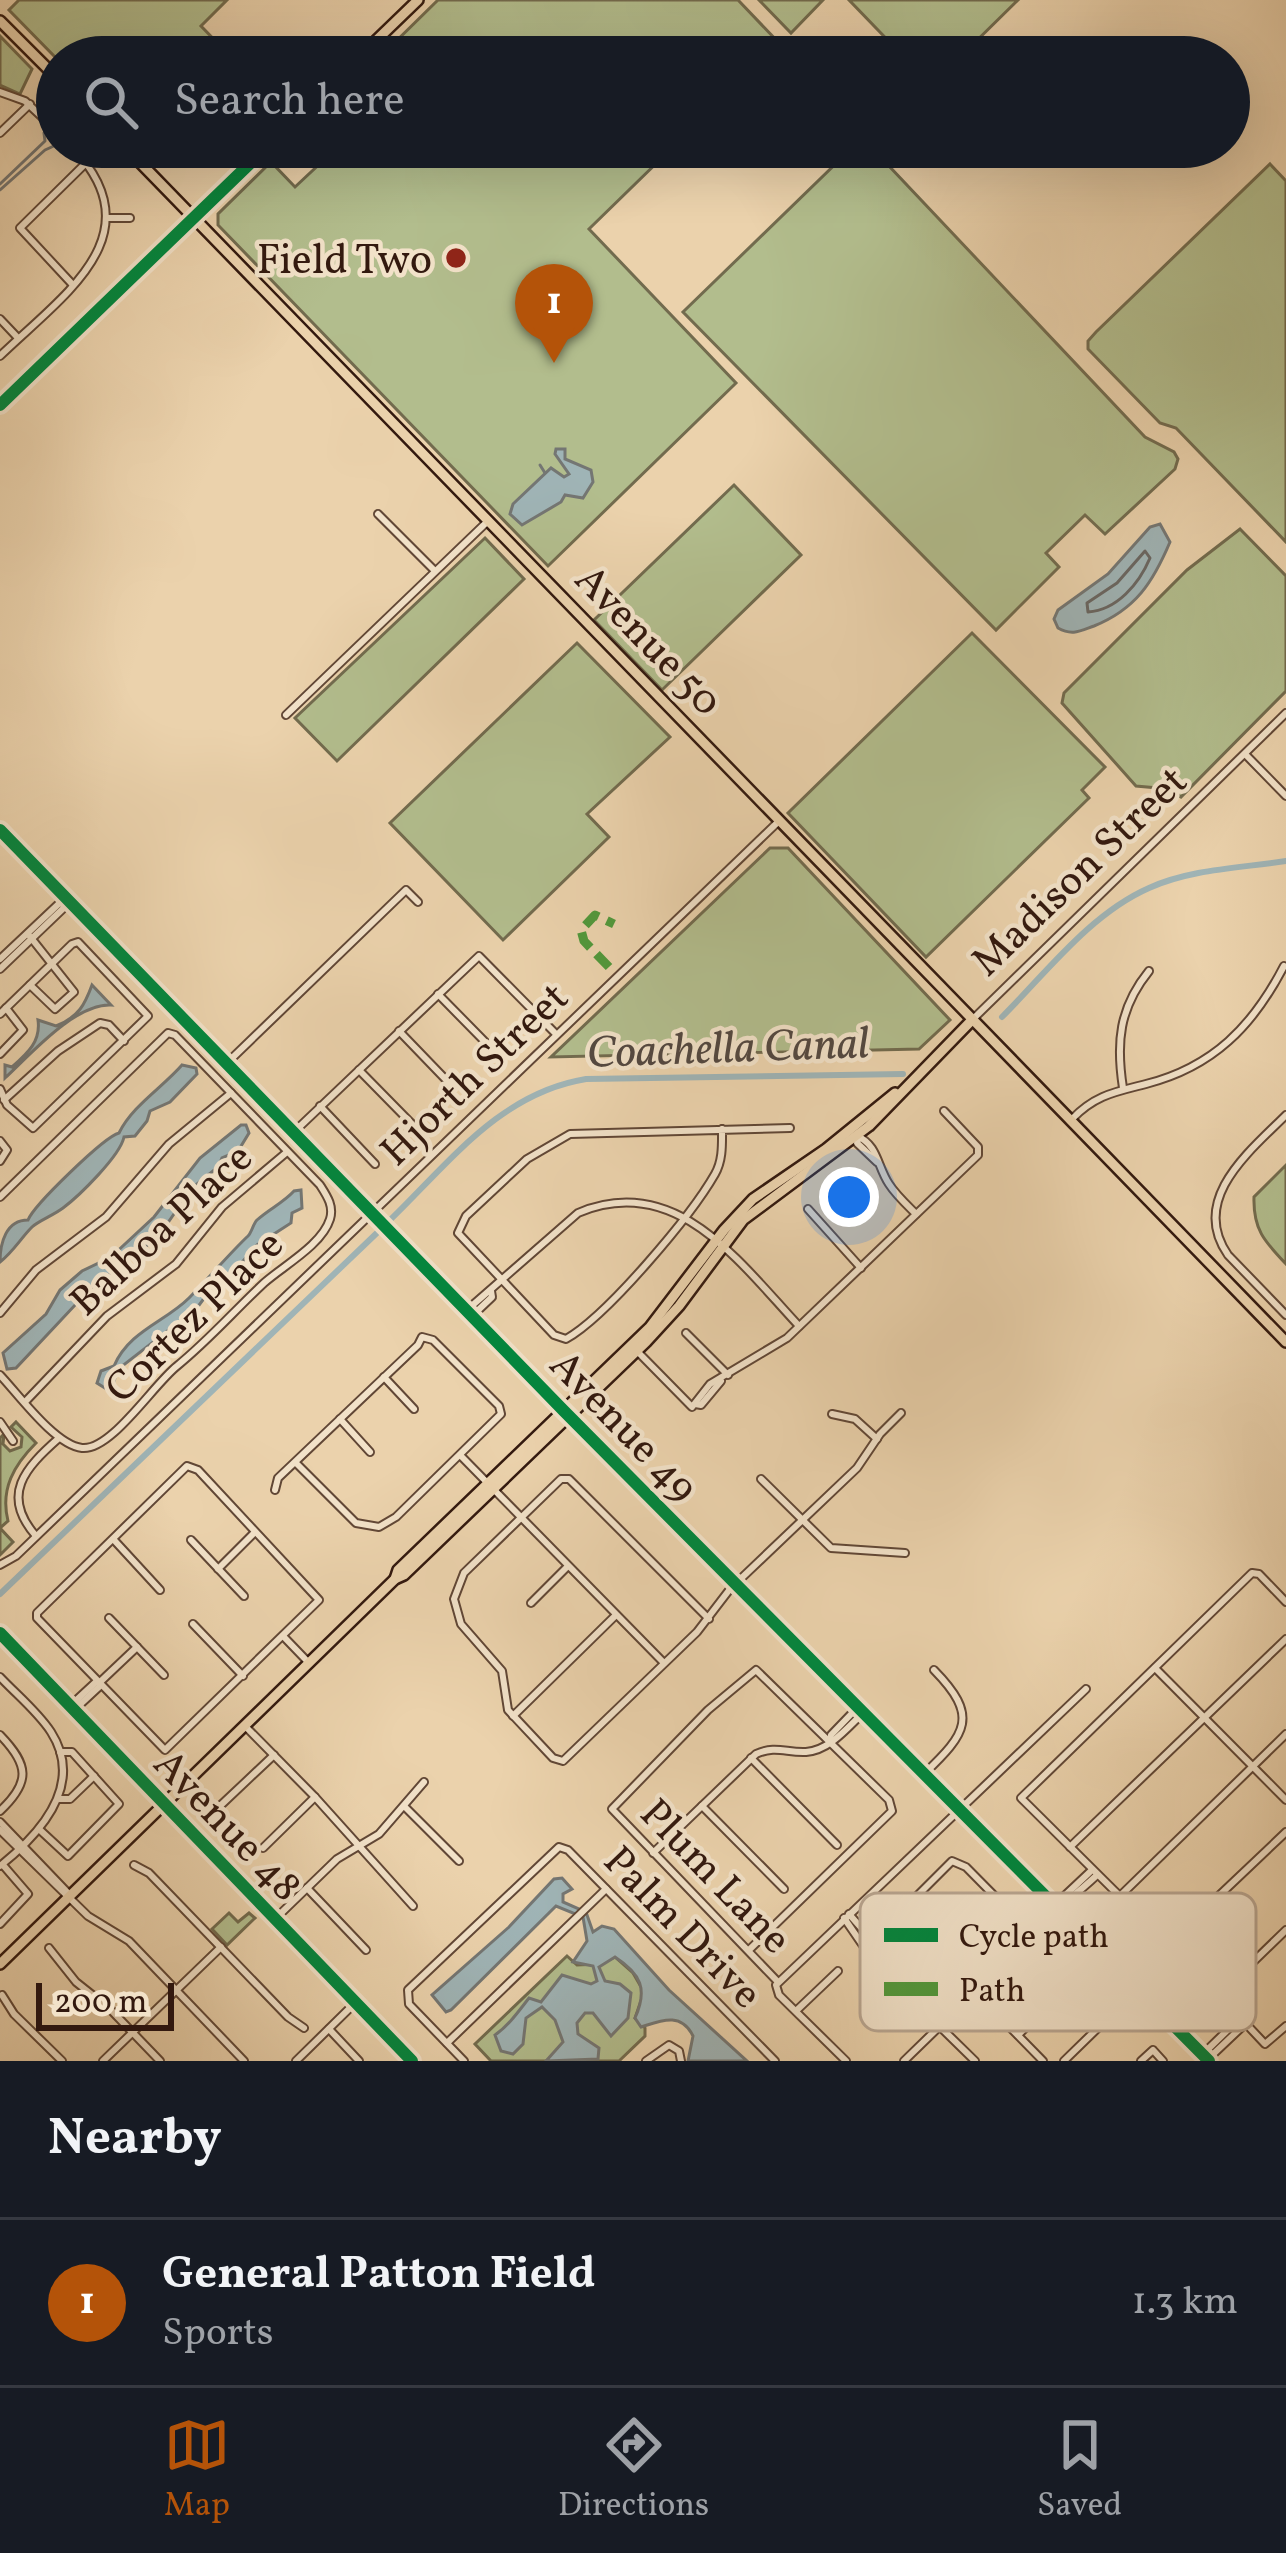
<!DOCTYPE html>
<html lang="en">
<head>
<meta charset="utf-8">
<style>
  :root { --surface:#171b24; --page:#20242c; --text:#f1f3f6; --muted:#9ea1a6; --line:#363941; --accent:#b45309 }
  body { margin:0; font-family:Vollkorn,serif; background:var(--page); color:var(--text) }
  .scale { position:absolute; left:36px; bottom:30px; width:138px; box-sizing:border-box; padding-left:12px; border:6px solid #33190f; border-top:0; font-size:33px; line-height:42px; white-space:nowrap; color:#33190f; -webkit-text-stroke:9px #f2e2c9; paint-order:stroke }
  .you { position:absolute; left:849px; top:1197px; width:42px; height:42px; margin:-30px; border:9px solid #fff; border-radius:50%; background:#1a73e8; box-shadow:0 0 0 18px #1a73e833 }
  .badge { display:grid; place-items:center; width:78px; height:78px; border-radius:50%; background:var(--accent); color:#fff; font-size:39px; font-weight:700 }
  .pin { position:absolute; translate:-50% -99px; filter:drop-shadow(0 3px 6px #0008) }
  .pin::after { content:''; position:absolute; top:63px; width:42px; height:36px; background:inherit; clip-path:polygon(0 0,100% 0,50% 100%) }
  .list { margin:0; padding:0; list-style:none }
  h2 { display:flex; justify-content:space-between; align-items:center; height:156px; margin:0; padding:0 48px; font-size:51px }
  h2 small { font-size:39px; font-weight:400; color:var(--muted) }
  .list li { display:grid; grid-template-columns:78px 1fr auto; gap:36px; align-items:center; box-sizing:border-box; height:168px; padding:0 48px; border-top:3px solid var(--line) }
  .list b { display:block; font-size:45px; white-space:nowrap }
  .list p { margin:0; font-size:39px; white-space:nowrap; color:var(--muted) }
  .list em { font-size:39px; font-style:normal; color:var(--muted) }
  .icon { flex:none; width:66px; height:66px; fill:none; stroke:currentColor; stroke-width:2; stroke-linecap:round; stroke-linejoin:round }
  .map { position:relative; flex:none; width:1286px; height:2061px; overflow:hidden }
  .search { position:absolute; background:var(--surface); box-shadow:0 12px 48px #0002; left:36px; right:36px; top:36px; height:132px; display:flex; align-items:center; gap:30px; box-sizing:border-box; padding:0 42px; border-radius:66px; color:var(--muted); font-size:45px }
  .sheet { height:324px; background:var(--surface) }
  nav { display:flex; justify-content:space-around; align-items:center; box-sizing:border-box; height:168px; border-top:3px solid var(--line); background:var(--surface); font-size:33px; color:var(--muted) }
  nav a { display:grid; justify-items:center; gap:6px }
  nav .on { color:var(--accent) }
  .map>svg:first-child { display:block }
  .green { fill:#b2bd8d; stroke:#726b4e; stroke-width:3 }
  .water { fill:#9fb4b6; stroke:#747673; stroke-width:3 }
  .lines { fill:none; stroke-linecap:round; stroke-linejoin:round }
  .shore { stroke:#696662; stroke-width:3 }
  .stream { stroke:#747673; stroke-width:3 }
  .canal { stroke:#9fb4b6; stroke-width:6 }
  .minor-casing { stroke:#614736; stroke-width:10 }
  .major-casing { stroke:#33190f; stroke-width:14 }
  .minor { stroke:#f2e2c9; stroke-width:6 }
  .major { stroke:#ebd2ac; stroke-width:9 }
  .quiet { stroke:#51993c; stroke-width:9; stroke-dasharray:18 9; stroke-linecap:butt }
  .cycleway-casing { stroke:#f2e2c9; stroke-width:20 }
  .cycleway { stroke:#00873e; stroke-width:12 }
  .poi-dot { fill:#8f2418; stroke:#f2e2c9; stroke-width:4.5 }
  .labels { text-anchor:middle; stroke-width:9; stroke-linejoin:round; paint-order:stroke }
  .poi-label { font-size:42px; fill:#33190f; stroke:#f2e2c9; text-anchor:end }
  .street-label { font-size:42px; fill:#33190f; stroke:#f2e2c9 }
  .water-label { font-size:45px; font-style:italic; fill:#534841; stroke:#f2e2c9 }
  .key { fill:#f2e2c9; stroke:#b9a691; stroke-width:3 }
  .key-label { font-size:33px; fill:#33190f }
</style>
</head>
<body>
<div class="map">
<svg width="1286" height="2061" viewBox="0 0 1286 2061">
  <rect width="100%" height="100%" fill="#ebd2ac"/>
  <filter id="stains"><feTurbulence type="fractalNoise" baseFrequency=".00167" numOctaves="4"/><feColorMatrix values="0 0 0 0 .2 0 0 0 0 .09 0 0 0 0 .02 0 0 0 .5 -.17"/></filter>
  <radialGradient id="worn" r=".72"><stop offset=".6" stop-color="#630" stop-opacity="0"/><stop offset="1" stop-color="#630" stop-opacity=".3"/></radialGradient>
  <g class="green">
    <path d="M19,0H227L201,26L231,57L57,59L9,10Z"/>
    <path d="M438,0H738L779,43L765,57H380Z"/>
    <path d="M759,0H823L791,33Z"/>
    <path d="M849,0H1018L960,57H904Z"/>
    <path d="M0,36L32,69L20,94L0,85Z"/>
    <path d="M321,147H673L589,229L736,383L548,566L218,225V214L271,162L295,187L328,156Z"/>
    <path d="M853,147H871L1145,437L1174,452L1178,459L1175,469L1105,534L1085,515L1046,553L1059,567L996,630L683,312Z"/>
    <path d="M1270,164L1286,181V542L1176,428L1160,423L1088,349V341L1096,332Z"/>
    <path d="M734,485L801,555L662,690L594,620Z"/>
    <path d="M1240,529L1286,576V691L1181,797L1169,789L1136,786L1062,703L1064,693L1187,570Z"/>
    <path d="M485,538L524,579L337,761L295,718Z"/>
    <path d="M972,633L1105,767L1082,790L1089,798L926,957L788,813Z"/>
    <path d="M577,643L670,737L587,814L609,837L503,940L390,823Z"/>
    <path d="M770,848H788L950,1020L919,1049L551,1057Z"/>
    <path d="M1286,1165V1264C1264,1241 1253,1229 1254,1197Z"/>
    <path d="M16,1422L36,1443C14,1465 0,1489 8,1521L0,1528L13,1542L0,1555V1438L4,1434L3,1444L10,1451L21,1447L22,1437L11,1427Z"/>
    <path d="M229,1913L238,1922L249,1913L255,1918L227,1945L212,1929Z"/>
    <path d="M567,1956L577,1965L600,1964L615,1957L633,1973L644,1992L635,2018L645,2028V2036L619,2061H491L475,2044Z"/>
  </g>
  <g class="water">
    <path d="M556,449H565V459L591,470L593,482L583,498L565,495L561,502L522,525L510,514L513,504L551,468L564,477L569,474L555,454Z"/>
    <path d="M1160,524L1170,542C1153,582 1136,609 1094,626C1080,631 1072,636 1058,628L1054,619L1058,610L1108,574L1150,527Z"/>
    <path d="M92,985L111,1005C75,1003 29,1056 5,1078V1065L12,1067C28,1053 41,1041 38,1020L56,1026C79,1017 85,1004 92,985Z"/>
    <path d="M182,1065L196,1068L197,1074L170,1102L150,1111L147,1121L135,1136L124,1137C120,1156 79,1196 63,1208C54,1215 38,1221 32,1227C21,1238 13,1252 0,1262C0,1243 6,1220 28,1220C34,1205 104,1137 119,1133C132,1106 163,1087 182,1065Z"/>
    <path d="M241,1125H246L249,1133L238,1151L222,1158L218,1167L192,1188L158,1237L91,1288L16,1368L7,1369L3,1353L46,1314L60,1290L82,1271L111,1257L154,1217L200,1158Z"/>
    <path d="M301,1190L302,1208L292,1213L291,1223L257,1245L231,1275L219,1278L197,1308L117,1370L112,1389L108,1390L97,1383L101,1371L114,1366C129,1331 165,1322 189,1298C209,1278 228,1255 248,1236C252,1232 253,1224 257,1220C269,1209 283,1203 294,1191Z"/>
    <path d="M562,1878L572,1889L563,1894V1902L586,1912L593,1932L602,1926L614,1929L669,1990L747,2061H688L693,2036C681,2011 660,2021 641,2027L635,2018C648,1989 641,1974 615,1957L599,1967L605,1981L620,1984L631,1993L628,2018L611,2036L593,2013H585L577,2023L578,2034L599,2048L598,2059L546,2061L563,2042L555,2020L542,2007L526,2018L523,2044L513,2054L501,2051L495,2035C509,2025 518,2012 529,1998L541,2002L562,1975L591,1984L597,1981L593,1966L573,1962L587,1941L583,1917L556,1906L451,2010L446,2012L432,1995L509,1927L554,1879Z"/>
  </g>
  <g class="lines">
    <path class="shore" d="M1145,551L1150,558C1139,584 1117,610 1088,612L1087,603L1117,583Z"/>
    <g class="stream">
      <path d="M0,184L45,141L44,133L54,139L56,145L45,150L0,190"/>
      <path d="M540,465L545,473"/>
    </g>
    <g class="canal">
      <path d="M1002,1017C1046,973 1090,914 1149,888C1191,869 1241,868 1286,861"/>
      <path d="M389,1221C449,1163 500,1093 586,1079L903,1074"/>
      <path d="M0,1594L380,1230"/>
    </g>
    <g class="minor-casing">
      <g id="minor">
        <path d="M0,92L25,101L57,131"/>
        <path d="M0,133L30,104"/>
        <path d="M107,218H130"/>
        <path d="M73,285L20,228L87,162"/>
        <path d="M0,319L18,338"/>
        <path d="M0,356C63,295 157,235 72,147"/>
        <path d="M378,514L435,571"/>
        <path d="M286,715L489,520"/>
        <path d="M1245,754L1286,796"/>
        <path d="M0,830L563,1410L1209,2061"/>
        <path d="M28,934L74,992L55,1009L30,985"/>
        <path d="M0,959L66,897"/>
        <path d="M0,969L70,902"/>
        <path d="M438,994L493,1050"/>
        <path d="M0,1014L72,944L78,942L148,1016L33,1128L7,1105L0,1089"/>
        <path d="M971,1021L1286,713"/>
        <path d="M399,1031L452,1086"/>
        <path d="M0,1054L23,1030L6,1008"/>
        <path d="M227,1063L406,890L418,902"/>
        <path d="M359,1070L412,1124"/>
        <path d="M1123,1088C1116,1043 1119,1008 1149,971"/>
        <path d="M4,1100L58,1051L100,1023L109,1025L124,1041"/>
        <path d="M320,1106L375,1164"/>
        <path d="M1286,1115C1250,1151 1189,1199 1228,1255L1286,1315"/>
        <path d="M1072,1119C1095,1095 1115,1092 1146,1084C1213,1067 1253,1026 1284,966"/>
        <path d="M722,1129C722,1144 723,1160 715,1174C691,1216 607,1316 566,1339L554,1335L458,1233L466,1216L527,1159L570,1134L790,1128"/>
        <path d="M295,1131L479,956L555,1033"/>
        <path d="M857,1136C878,1145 877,1166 889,1184C896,1195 907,1205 916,1214"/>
        <path d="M859,1137L857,1143L877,1162"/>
        <path d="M0,1141L7,1150L0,1161"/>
        <path d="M0,1197L168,1033L175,1035L320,1185C327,1196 334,1206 330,1219C322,1245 283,1266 264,1283C234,1311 209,1340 177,1366C153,1385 111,1451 82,1448C55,1445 19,1395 0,1375"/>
        <path d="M808,1209L861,1268"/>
        <path d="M467,1310L578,1213C676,1171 740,1263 799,1326"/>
        <path d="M0,1313L36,1270L106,1217L169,1144L231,1093"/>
        <path d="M473,1315L492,1297L491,1291"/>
        <path d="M686,1333L728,1375"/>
        <path d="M634,1348L692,1407L710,1384L787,1338L978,1155V1147L944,1111"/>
        <path d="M384,1377L414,1409"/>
        <path d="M25,1402L107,1316L176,1264L222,1207L287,1152"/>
        <path d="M695,1404L701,1405L721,1381"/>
        <path d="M832,1414L855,1419L877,1439"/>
        <path d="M340,1419L370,1452"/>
        <path d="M0,1422L13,1441"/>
        <path d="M461,1456L664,1663"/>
        <path d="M187,1466L198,1470L319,1600L165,1750L37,1618V1613Z"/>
        <path d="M761,1479L831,1548L905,1553"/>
        <path d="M275,1490L278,1478L418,1345L422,1337L433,1340L499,1406L501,1414L396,1517L379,1527L356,1523L295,1462"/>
        <path d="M36,1536C0,1495 25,1468 59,1438"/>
        <path d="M114,1540L160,1590"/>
        <path d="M191,1540L244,1596"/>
        <path d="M0,1565L16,1556L779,821"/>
        <path d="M218,1569L255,1532"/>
        <path d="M1286,1602L1259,1574L1252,1573L1021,1798L1168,1944L1286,1832"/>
        <path d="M531,1603L568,1566"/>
        <path d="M109,1618L164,1675"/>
        <path d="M709,1619L569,1479H561L464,1573L454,1599L461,1624L502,1671L508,1710L553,1758L563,1761L697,1632L730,1589L857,1468L880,1434L901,1413"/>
        <path d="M193,1624L243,1676"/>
        <path d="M283,1636L308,1662"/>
        <path d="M1155,1668L1286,1800"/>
        <path d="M0,1677C17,1695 38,1712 51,1732C85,1785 40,1834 0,1866"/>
        <path d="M99,1683L137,1647"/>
        <path d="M70,1706L97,1681"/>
        <path d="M74,1710L101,1685"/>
        <path d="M513,1716L616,1615"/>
        <path d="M244,1725L315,1797L413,1906"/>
        <path d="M0,1735C29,1765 31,1782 0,1811"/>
        <path d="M830,1742L831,1735L857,1708"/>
        <path d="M751,1758L837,1845"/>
        <path d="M924,1774C967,1733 979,1716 934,1670"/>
        <path d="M59,1799H70L94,1776"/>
        <path d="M221,1805L274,1755"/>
        <path d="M404,1806L459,1861"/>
        <path d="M702,1806L784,1889"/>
        <path d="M0,1822L68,1893"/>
        <path d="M0,1830L88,1916L129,1941L244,2061"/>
        <path d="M40,1830L68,1856L119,1804L72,1752H60"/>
        <path d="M1070,1847L1286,1639"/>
        <path d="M263,1848L315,1797"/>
        <path d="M653,1853L756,1754C776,1745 786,1753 806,1752C830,1750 847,1728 863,1713"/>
        <path d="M134,1865L149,1873L288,2017L304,2028"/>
        <path d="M307,1888L366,1950"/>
        <path d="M1119,1897L1286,1734"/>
        <path d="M849,1914L864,1931L867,1949"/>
        <path d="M844,1918L875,1963L975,2061"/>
        <path d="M275,1919L337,1859L379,1834L424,1782"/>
        <path d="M0,1924L28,1894L3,1865"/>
        <path d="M1030,1927C1054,1911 1075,1896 1097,1875"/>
        <path d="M1286,1930L1219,1995L1265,2044L1286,2026"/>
        <path d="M49,1948L76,1982L110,2009L160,2061"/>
        <path d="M933,1949L990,1893"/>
        <path d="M749,1950L892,1811L889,1800L756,1670L708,1710L612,1809L778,1982"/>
        <path d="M986,1974C1004,1972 1014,1964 1013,1944"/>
        <path d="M2,1995L14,2014L62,2061"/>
        <path d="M797,2010L838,1971"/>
        <path d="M873,2014L900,1987"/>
        <path d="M329,2029L359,2061"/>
        <path d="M1018,2035L1075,1979"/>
        <path d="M447,2043L606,1889"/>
        <path d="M1203,2054L1239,2019"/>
        <path d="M1207,2060L1244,2025"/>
        <path d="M103,2061L221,1947"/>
        <path d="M296,2061L355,2003"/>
        <path d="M464,2061L409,2004L408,1990L559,1847L568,1850L775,2061"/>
        <path d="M646,2061L669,2045L679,2051L681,2061"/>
        <path d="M846,2061L779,1995L776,1985L1086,1689"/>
        <path d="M904,2061L941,2025L945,2012L1031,1920L1045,1907L1058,1902L1092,1870"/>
        <path d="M1043,2061L899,1914L952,1861L966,1867L1106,2009L1104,2022L1064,2061"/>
        <path d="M1141,2061L1153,2050L1163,2061"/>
      </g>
    </g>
    <g class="major-casing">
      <g id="major">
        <path d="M0,21L57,78"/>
        <path d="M359,57L418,0"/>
        <path d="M125,147L1286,1342"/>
        <path d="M0,405L267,147"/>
        <path d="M395,1579L398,1570L650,1327L724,1230L753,1199L826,1149L895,1093"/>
        <path d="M0,1633L412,2061"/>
        <path d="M0,1964L395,1579L404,1575L646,1342L679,1306L743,1220L869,1126L971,1021"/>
      </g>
    </g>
    <use href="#minor" class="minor"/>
    <use href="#major" class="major"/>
    <path class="quiet" d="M609,967L584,941L581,930L595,915L614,924"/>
    <g class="cycleway-casing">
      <g id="cycleway">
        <path d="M0,405L267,147"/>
        <path d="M0,830L563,1410L1209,2061"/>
        <path d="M0,1633L412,2061"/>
      </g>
    </g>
    <use href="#cycleway" class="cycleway"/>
  </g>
  <circle class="poi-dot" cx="456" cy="258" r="12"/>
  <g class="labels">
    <g class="poi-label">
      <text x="432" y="273">Field Two</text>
    </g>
    <g class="street-label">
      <text transform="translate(650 639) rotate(46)" y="15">Avenue 50</text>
      <text transform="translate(1078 870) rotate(-44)" y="15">Madison Street</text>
      <text transform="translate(473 1073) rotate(-44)" y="15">Hjorth Street</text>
      <text transform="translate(160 1228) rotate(-43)" y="15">Balboa Place</text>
      <text transform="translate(193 1315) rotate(-44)" y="15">Cortez Place</text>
      <text transform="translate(625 1425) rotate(46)" y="15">Avenue 49</text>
      <text transform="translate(229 1824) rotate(46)" y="15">Avenue 48</text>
      <text transform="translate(717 1875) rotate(46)" y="15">Plum Lane</text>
      <text transform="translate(684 1926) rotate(46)" y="15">Palm Drive</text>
    </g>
    <g class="water-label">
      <text transform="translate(728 1046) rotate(-2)" y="16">Coachella Canal</text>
    </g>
  </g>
  <rect x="860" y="1893" width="396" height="138" rx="18" class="key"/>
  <rect x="884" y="1928" width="54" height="14" fill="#00873e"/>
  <rect x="884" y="1982" width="54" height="14" fill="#51993c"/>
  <g class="key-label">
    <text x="959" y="1947">Cycle path</text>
    <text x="959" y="2001">Path</text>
  </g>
  <rect width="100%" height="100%" filter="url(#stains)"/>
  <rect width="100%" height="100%" fill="url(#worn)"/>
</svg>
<div class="scale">200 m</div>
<div class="you"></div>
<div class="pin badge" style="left:554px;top:363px">1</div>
<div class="search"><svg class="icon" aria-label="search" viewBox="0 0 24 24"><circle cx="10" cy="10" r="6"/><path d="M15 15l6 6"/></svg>Search here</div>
</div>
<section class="sheet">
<h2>Nearby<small></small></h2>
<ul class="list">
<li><span class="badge">1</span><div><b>General Patton Field</b><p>Sports</p></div><em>1.3 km</em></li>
</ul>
</section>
<nav>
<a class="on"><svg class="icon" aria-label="map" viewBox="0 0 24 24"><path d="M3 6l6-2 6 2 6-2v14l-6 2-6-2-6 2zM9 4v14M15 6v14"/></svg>Map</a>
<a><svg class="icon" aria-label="directions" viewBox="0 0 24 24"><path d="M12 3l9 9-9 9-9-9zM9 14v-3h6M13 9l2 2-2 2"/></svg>Directions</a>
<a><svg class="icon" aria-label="saved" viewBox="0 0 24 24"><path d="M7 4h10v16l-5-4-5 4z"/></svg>Saved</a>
</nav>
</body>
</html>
